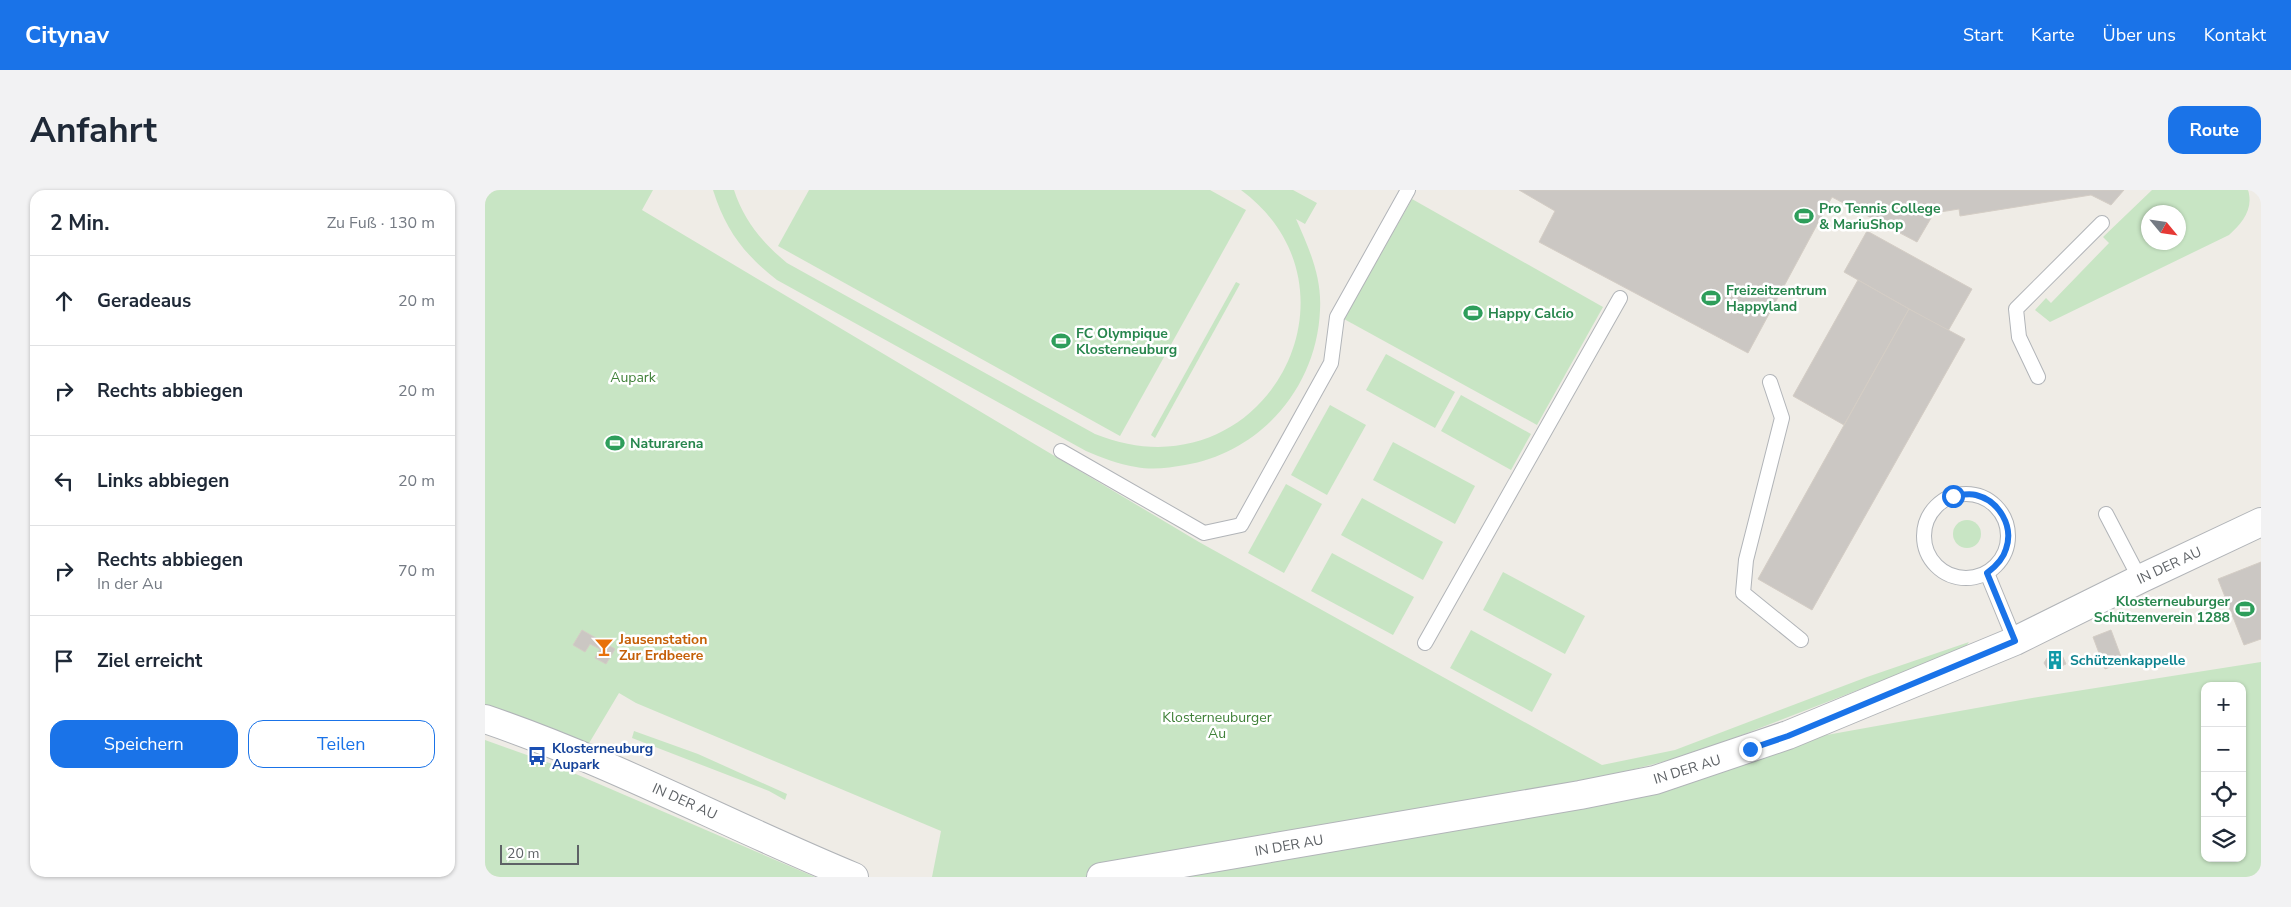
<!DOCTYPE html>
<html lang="de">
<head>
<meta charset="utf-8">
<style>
  :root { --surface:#fff; --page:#f2f2f3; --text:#1f2937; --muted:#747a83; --line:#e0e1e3; --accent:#1a73e8 }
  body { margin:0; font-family:"Nunito Sans",sans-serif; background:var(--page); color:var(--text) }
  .controls { position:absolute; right:15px; bottom:15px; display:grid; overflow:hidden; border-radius:10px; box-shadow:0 1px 4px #0004 }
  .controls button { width:45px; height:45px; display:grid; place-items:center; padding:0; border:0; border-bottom:1px solid var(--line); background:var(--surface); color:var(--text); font:25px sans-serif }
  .compass { position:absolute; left:1656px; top:15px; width:45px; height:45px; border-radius:50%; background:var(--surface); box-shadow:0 1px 4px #0004; rotate:119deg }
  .scale { position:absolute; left:15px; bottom:12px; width:79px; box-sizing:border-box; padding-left:5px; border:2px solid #5e6266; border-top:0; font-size:14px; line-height:18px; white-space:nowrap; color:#5e6266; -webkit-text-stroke:4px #fff; paint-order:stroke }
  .stop { position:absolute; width:15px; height:15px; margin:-11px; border:4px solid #1a73e8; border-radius:50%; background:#fff }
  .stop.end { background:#1a73e8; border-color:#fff; box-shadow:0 1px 5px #0008 }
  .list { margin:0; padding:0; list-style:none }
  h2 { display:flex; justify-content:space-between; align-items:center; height:65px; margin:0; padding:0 20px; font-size:21px }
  h2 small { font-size:16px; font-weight:400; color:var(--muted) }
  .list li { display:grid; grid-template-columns:32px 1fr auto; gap:15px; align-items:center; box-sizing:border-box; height:90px; padding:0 20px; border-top:1px solid var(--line) }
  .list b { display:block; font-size:19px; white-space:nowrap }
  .list p { margin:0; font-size:16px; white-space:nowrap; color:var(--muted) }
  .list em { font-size:16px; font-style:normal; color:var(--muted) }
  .actions { display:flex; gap:10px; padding:15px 20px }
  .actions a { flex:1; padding:11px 0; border:1px solid var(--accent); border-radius:15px; text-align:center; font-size:18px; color:var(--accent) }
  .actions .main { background:var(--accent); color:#fff }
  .icon { flex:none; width:28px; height:28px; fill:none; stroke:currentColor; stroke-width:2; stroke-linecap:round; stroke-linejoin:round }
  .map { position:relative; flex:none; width:1776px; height:687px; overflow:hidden; border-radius:15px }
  header { display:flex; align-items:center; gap:30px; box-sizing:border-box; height:70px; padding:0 25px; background:var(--accent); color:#fff }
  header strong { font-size:24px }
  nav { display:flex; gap:28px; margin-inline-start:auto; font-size:18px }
  .intro { display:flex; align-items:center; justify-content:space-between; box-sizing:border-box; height:120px; padding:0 30px }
  h1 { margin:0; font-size:35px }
  .button { padding:12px 22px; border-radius:15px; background:var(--accent); color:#fff; font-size:18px; font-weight:700 }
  main { display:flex; gap:30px; padding:0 30px }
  aside { flex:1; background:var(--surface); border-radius:15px; box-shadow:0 1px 4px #0004 }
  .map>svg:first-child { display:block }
  .green { fill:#c8e5c4; fill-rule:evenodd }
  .building { fill:#cbc7c3; stroke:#d4cdc5 }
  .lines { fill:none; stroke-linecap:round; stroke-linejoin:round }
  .lane-casing { stroke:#b1b4b8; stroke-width:16 }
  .street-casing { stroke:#b1b4b8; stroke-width:30 }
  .lane { stroke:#fff; stroke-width:14 }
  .street { stroke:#fff; stroke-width:28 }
  .route { stroke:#1a73e8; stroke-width:6 }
  .labels { text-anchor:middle; stroke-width:5; stroke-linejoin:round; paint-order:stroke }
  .leisure-label { font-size:14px; font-weight:bold; fill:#27864d; stroke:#fff; text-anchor:start }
  .park-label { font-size:14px; fill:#408139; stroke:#fff }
  .street-label { font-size:14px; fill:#5e6266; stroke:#fff }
  .food-label { font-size:14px; font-weight:bold; fill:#c56008; stroke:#fff; text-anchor:start }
  .culture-label { font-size:14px; font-weight:bold; fill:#0d838f; stroke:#fff; text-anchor:start }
  .transit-label { font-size:14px; font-weight:bold; fill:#164399; stroke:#fff; text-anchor:start }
</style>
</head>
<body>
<header>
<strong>Citynav</strong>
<nav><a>Start</a><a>Karte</a><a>Über uns</a><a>Kontakt</a></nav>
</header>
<div class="intro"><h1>Anfahrt</h1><a class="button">Route</a></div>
<main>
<aside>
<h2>2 Min.<small>Zu Fuß · 130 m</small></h2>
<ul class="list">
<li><svg class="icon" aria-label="ahead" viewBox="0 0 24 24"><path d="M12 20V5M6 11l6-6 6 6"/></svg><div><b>Geradeaus</b></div><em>20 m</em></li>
<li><svg class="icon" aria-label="right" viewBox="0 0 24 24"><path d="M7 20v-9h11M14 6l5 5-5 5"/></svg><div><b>Rechts abbiegen</b></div><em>20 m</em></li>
<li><svg class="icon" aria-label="left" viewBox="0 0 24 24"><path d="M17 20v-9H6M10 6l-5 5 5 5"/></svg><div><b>Links abbiegen</b></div><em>20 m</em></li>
<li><svg class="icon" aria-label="right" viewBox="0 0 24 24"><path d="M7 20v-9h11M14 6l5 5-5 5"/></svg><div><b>Rechts abbiegen</b><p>In der Au</p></div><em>70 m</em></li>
<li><svg class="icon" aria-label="arrive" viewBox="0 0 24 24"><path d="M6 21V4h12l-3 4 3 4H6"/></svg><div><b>Ziel erreicht</b></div></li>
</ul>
<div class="actions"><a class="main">Speichern</a><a>Teilen</a></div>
</aside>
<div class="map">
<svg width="1776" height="687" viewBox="0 0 1776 687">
  <rect width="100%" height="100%" fill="#efece6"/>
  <g class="green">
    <path d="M0,0H168L157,20L714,352L1117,575L1190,560L1382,487L1484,452L1479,459L1208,564L1142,581L1547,508L1776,472V687H447L456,641L151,513L134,503L100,560L0,523ZM1720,496H1757V668H1720Z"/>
    <path d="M228,0H249C259,31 278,53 302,73L610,244C777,311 891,100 756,0H808L832,13L820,34L811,29C824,58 837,87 835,120C832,197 776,262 700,275C684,278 667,280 651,277C633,274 617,268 601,261L292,90C259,64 241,41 228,0Z"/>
    <path d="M324,0H725L761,20L635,246L293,56Z"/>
    <path d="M1667,0H1763C1769,19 1757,33 1744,45L1565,132L1550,120L1561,108L1566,113L1624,53L1618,47ZM1664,22H1694V52H1664Z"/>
    <path d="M927,9L1118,117L1052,235L859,129Z"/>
    <path d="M751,92L755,94L670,248L666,245Z"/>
    <path d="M901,164L970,202L950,238L881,200Z"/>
    <path d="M976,205L1046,244L1026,280L956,241Z"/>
    <path d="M845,215L881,235L842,305L806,285Z"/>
    <path d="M908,252L990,296L970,334L888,290Z"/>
    <path d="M801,294L837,314L799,383L763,363Z"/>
    <path d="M877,308L958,352L938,390L856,345Z"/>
    <circle cx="1482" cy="344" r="14"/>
    <path d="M847,363L929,407L908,445L826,401Z"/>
    <path d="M1018,382L1100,426L1080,464L998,420Z"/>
    <path d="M986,440L1067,484L1047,522L965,478Z"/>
    <path d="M149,541L213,564L302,604L300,610L284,601L147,548Z"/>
    <path d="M0,550L70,575L330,687H0Z"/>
  </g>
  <g class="building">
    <path d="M1034,0H1639L1626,15L1606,5L1475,26L1474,19L1449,23L1432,52L1347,7L1263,163L1054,52L1070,21Z"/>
    <path d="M1382,41L1487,99L1463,141L1359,82Z"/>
    <path d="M1373,90L1424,119L1359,235L1308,206Z"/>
    <path d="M1424,119L1480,149L1327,420L1273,389Z"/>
    <path d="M1776,372V449L1759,455L1733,389Z"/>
    <path d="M97,440L130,459L121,474L110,468L115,459L105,454L100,462L88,455Z"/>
    <path d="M1626,440L1638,472L1620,479L1608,447Z"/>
    <path d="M1575,461L1581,474L1567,480L1562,478L1559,473L1562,468Z"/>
  </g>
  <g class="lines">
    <g class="lane-casing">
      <g id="lane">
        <path d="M1553,187L1534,147L1531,119L1617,33"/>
        <path d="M1285,192L1297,228L1261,370L1258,403L1316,450"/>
        <path d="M576,261L719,343L756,335L846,173L852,127L923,0"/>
        <circle cx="1481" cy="346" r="42"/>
        <path d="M1621,324L1655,389"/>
        <path d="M1502,383L1530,451"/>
        <path d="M940,453L1135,108"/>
      </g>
    </g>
    <g class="street-casing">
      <g id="street">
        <path d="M0,529C127,572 245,636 369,687"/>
        <path d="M616,687L1095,605L1170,590L1303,545L1530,451L1655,389L1776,332"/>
      </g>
    </g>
    <use href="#lane" class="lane"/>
    <use href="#street" class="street"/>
  </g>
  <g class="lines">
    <path class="route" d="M1265,559L1303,546L1530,451L1502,383C1510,377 1518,370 1521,359C1529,336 1514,311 1491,305C1484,303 1475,305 1468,306"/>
  </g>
  <defs>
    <g id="stadium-bare" transform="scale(1.5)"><path d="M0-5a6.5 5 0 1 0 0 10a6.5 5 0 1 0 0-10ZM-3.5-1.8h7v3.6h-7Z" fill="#2e9e5b" stroke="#fff" stroke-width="2.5" paint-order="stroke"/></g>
    <g id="bar-bare" transform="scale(1.5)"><path d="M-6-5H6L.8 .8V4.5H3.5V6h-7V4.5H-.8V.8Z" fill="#e8710a" stroke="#fff" stroke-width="2.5" paint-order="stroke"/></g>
    <g id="building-bare" transform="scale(1.5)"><path d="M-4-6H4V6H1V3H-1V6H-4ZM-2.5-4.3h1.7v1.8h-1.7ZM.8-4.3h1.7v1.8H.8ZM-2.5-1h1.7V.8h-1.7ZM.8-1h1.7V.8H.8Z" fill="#0f9aa8" stroke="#fff" stroke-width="2.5" paint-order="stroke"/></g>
    <g id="bus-bare" transform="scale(1.5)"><path d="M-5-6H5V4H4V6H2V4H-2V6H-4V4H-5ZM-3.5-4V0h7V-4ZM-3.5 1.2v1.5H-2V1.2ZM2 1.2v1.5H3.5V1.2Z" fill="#1a4fb4" stroke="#fff" stroke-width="2.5" paint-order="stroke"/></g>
  </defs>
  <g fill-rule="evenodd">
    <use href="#stadium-bare" x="1319" y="26"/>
    <use href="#stadium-bare" x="1226" y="108"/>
    <use href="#stadium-bare" x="988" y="123"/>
    <use href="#stadium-bare" x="576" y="151"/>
    <use href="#stadium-bare" x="130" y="253"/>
    <use href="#stadium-bare" x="1760" y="419"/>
    <use href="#bar-bare" x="119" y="457"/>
    <use href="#building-bare" x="1570" y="470"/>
    <use href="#bus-bare" x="52" y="566"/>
  </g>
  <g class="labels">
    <g class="leisure-label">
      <text x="1334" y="23">Pro Tennis College<tspan x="1334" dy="16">&amp; MariuShop</tspan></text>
      <text x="1241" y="105">Freizeitzentrum<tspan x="1241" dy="16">Happyland</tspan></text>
      <text x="1003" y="128">Happy Calcio</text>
      <text x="591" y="148">FC Olympique<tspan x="591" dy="16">Klosterneuburg</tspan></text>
      <text x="145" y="258">Naturarena</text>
      <text x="1745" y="416" text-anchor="end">Klosterneuburger<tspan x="1745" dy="16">Schützenverein 1288</tspan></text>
    </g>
    <g class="park-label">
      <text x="148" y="192">Aupark</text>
      <text x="732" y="532">Klosterneuburger<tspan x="732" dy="16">Au</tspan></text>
    </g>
    <g class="street-label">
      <text transform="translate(1684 375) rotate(-25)" y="5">IN DER AU</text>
      <text transform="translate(1202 579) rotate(-17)" y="5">IN DER AU</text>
      <text transform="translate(200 611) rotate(24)" y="5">IN DER AU</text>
      <text transform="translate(804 655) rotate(-10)" y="5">IN DER AU</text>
    </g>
    <g class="food-label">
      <text x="134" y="454">Jausenstation<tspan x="134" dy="16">Zur Erdbeere</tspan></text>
    </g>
    <g class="culture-label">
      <text x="1585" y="475">Schützenkappelle</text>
    </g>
    <g class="transit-label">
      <text x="67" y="563">Klosterneuburg<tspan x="67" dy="16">Aupark</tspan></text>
    </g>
  </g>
</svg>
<div class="controls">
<button>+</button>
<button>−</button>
<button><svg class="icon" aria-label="locate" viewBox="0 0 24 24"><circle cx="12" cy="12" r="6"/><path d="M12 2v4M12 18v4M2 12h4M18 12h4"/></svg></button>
<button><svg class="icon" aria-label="layers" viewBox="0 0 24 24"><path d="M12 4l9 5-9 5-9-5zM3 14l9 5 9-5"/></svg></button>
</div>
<svg class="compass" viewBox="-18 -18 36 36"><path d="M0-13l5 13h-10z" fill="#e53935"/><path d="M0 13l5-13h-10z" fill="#747a83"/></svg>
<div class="scale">20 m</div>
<div class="stop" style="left:1468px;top:306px"></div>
<div class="stop end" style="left:1265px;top:559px"></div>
</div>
</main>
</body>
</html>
